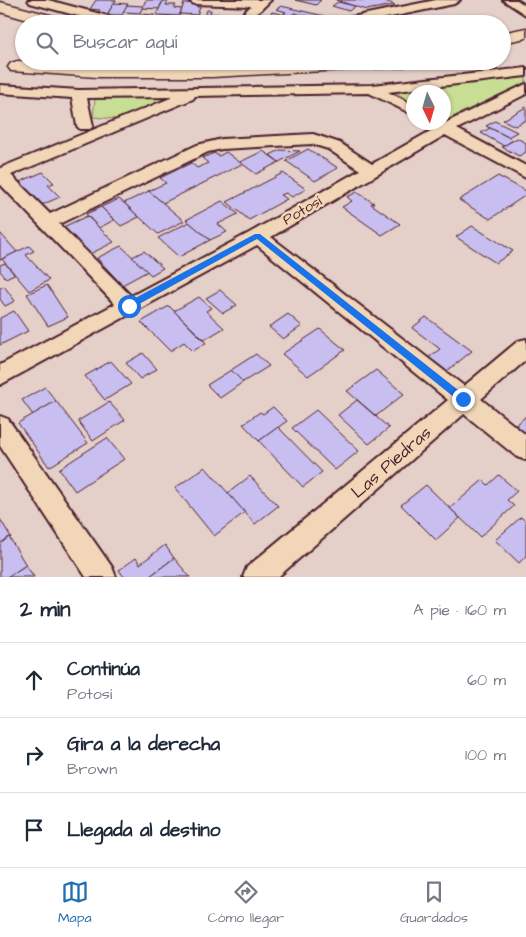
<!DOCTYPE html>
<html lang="es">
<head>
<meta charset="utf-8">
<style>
  :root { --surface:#fff; --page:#f6f6f7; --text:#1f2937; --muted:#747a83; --line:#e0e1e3; --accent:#1f6fb2 }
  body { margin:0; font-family:"Architects Daughter",sans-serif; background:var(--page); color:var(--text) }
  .compass { position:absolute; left:406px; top:85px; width:45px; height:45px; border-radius:50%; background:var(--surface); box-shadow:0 1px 4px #0004; rotate:175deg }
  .stop { position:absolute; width:15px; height:15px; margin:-11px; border:4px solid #1a73e8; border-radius:50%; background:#fff }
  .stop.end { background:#1a73e8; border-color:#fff; box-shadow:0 1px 5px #0008 }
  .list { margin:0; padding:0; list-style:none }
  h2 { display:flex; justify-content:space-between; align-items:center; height:65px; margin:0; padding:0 20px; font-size:21px }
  h2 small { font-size:16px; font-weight:400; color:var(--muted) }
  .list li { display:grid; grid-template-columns:32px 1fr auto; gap:15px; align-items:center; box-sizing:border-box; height:75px; padding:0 20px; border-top:1px solid var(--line) }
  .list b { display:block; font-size:19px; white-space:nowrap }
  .list p { margin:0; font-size:16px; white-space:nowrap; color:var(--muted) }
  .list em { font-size:16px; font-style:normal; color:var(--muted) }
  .icon { flex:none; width:28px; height:28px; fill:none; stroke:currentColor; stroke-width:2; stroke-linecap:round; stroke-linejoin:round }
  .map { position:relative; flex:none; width:526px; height:577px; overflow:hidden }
  .search { position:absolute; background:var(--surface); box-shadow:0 1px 4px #0004; left:15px; right:15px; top:15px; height:55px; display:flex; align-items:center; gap:12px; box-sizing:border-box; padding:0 18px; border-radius:28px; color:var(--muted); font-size:19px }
  .sheet { height:290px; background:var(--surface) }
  nav { display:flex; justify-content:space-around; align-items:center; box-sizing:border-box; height:70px; border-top:1px solid var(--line); background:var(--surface); font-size:14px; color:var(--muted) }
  nav a { display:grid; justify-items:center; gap:2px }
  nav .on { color:var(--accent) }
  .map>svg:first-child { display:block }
  .green { fill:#c7de94; stroke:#887e60 }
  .building { fill:#c8bef0; stroke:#4a1f2b }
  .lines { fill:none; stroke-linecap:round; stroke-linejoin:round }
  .street-casing { stroke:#4a1f2b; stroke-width:4 }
  .highway-casing { stroke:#4a1f2b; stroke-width:3 }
  .street { fill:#f1d6b8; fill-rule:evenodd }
  .highway { fill:#f1d6b8; fill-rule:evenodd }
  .route { fill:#1a73e8 }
  .labels { text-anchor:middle; stroke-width:5; stroke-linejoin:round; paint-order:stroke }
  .street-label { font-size:15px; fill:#4a1f2b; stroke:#f1d6b8 }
  .near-street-label { font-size:18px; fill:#4a1f2b; stroke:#f1d6b8 }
</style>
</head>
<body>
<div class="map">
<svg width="526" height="577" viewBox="0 0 526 577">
  <rect width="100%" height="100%" fill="#e5cfc9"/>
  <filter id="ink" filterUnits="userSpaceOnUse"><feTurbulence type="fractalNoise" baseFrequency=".02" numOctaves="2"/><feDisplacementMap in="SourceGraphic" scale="10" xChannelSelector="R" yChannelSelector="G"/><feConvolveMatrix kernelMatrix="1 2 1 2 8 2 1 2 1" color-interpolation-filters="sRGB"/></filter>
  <g filter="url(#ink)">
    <g class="green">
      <path d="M526,75V82L444,121V92H414L413,104L393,90Z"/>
      <path d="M173,97L117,119L93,117L95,99Z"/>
    </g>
    <g class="building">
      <path d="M96,0H116L107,15L97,14L100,10L90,9Z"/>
      <path d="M146,0H163L159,9L142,8Z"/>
      <path d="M295,0H321L316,5Z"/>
      <path d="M336,0H383L395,5L366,10Z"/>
      <path d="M163,1H168L166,5H176L174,8L182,9L179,16L156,15Z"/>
      <path d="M338,2L355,6L349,11L332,6Z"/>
      <path d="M114,3L128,4L122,15H107Z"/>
      <path d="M184,3L198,4L197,7H200L197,15L180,14Z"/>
      <path d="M127,5L143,6L140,13L123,12Z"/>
      <path d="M281,6L324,16L314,18L294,13L291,16L283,14L286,12L276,9Z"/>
      <path d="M207,10H211L210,14H221L219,20H204Z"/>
      <path d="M272,12L281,14L285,17L270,20L267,18Z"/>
      <path d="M141,14L154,15L151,22L137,21Z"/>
      <path d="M163,16H170L167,24H150L152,19L161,20Z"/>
      <path d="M290,16L302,20L285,24H256Z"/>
      <path d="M170,17L186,18L184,24H167Z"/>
      <path d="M204,20H221L220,24H202Z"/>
      <path d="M526,107V120L515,126L503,120Z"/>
      <path d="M495,121L517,132L508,137L486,126Z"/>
      <path d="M490,128L508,137L513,140L504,146L481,133Z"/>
      <path d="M517,138L526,143V152L519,156L502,147Z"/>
      <path d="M308,149L338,168L315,181L286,161Z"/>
      <path d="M280,150L300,151L279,162L270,155Z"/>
      <path d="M263,151L279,162L256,174L240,162Z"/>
      <path d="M226,152L242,164L163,203L148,191L166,183L160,178L191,163L197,168L208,163L202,158L214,153L219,156Z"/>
      <path d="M43,172L54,183L48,185L60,197L39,206L17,183Z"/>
      <path d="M283,173L306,189L292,197L286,193L281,195L287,199L249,220L227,202Z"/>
      <path d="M498,176L526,191V195L490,219L459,200Z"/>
      <path d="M149,191L184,221L158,234L124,203Z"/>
      <path d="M357,192L374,203L371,204L400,224L382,235L342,207L352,201L347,197Z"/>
      <path d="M119,199L124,203L139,217L121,226L101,207Z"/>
      <path d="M222,201L238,214L218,224L227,232L210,240L186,220Z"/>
      <path d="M101,207L114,220L99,228L86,214Z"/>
      <path d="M87,216L114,242L88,255L61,228Z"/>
      <path d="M189,222L210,240L179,257L158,238Z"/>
      <path d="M472,226L513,251L496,263L456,237Z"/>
      <path d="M0,233L17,252L0,260Z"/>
      <path d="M29,246L34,251L26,255L49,280L29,291L2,259Z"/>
      <path d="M121,246L148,271L122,285L97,258Z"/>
      <path d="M144,251L163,268L151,275L132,257Z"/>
      <path d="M5,263L14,274L6,278L0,271V265Z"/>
      <path d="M47,285L68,317L48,326L27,294Z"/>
      <path d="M4,286L15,301L5,306L0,299V288Z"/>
      <path d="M220,290L237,305L223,313L206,298Z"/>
      <path d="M199,297L211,308L206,311L224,328L204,340L174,311Z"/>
      <path d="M169,306L206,343L193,351L184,342L170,351L141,322Z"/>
      <path d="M14,311L28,331L0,345V318Z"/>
      <path d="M288,314L302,326L283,339L269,327Z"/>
      <path d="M426,317L472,351L446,372L428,358L440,349L412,328Z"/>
      <path d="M320,329L345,350L308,376L282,354Z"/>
      <path d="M143,353L157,369L140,379L126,363Z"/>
      <path d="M256,354L269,366L243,382L231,370Z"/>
      <path d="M111,361L131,384L105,400L85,376Z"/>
      <path d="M231,370L243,382L220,398L207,385Z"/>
      <path d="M376,370L404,394L376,416L347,391Z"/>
      <path d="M45,387L56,401L33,415L22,400Z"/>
      <path d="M357,400L389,428L369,444L338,415Z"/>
      <path d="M56,401L88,443L49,467L18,423Z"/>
      <path d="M109,402L125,420L93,441L78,421Z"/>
      <path d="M273,407L287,421L259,441L243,424L260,412L263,414Z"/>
      <path d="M316,410L359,451L335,470L292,428Z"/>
      <path d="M526,416V436L514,427Z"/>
      <path d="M278,427L322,472L303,487L259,441Z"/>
      <path d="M107,438L124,459L75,491L59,469Z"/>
      <path d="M205,467L245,512L214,536L175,488Z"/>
      <path d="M499,475L517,491L507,500L514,506L480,537L450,508L483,480L488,485Z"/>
      <path d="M250,476L278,506L255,524L228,493Z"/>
      <path d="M426,485L460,518L436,540L401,505Z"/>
      <path d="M521,517L526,522V556L519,563L495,540Z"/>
      <path d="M0,519L11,537L0,544Z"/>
      <path d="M9,537L26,565L8,577H0V544Z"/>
      <path d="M165,545L174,558L149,577H124L119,570L136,558L140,564Z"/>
      <path d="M174,558L190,577H149Z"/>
      <path d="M26,565L34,577H8Z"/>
    </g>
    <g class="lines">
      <g class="street-casing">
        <g id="street">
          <path d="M28,0H48L127,21L129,24H108L30,3Z"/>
          <path d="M188,0H271L246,24H232L251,6L194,4Z"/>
          <path d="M436,0H460L454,4L357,24H331L337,20Z"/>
          <path d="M503,0H517L526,6V15Z"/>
          <path d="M526,68V76L388,92L414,105V115L369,93L195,96L193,99L11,175L50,214L197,145L222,139L313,134L340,143L372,164L434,129L428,124L429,122L445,123L526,84V94L457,129L526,166V178L445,135L271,237L464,386L518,341L526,339V360L481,399L526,435V460L517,457L464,414L278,577H243L247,567L448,400L257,245L0,385V365L115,304L0,184V168L173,97L87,98L93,126L90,129H80L77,126L72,98L0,93V85L79,90L372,85ZM312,144L328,149L360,170L251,232L131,296L59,224L208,152L222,149Z"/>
          <path d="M0,416L8,419L112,567L116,577H86L0,446Z"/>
        </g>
      </g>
      <g class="highway-casing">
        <g id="highway">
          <path d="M0,2L69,20L72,24H42L0,12Z"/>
          <path d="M526,28V38L502,43V33Z"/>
          <path d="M18,61C149,68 280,61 411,61L409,65L402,67L212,77H97L11,71L8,67L11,63Z"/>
        </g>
      </g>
      <use href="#street" class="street"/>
      <use href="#highway" class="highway"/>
    </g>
  </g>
  <path class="route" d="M255,234H260L467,397V402H460L257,239L132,308H126V303Z"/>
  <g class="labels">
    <g class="street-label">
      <text transform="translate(302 210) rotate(-30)" y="5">Potosí</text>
    </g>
    <g class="near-street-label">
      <text transform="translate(391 462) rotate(-41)" y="6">Las Piedras</text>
    </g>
  </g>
</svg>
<svg class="compass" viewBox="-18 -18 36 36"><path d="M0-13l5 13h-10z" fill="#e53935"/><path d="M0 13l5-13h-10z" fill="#747a83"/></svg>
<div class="stop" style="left:129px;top:306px"></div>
<div class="stop end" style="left:463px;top:399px"></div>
<div class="search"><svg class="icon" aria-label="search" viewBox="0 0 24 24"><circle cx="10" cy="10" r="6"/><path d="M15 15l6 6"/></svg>Buscar aquí</div>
</div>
<section class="sheet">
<h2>2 min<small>A pie · 160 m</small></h2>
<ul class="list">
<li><svg class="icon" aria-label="ahead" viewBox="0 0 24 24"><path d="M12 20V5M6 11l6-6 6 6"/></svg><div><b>Continúa</b><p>Potosí</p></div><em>60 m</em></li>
<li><svg class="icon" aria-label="right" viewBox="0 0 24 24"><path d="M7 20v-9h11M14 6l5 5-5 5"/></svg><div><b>Gira a la derecha</b><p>Brown</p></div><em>100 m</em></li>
<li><svg class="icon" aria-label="arrive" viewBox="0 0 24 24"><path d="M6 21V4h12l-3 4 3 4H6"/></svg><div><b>Llegada al destino</b></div></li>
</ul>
</section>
<nav>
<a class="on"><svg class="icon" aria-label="map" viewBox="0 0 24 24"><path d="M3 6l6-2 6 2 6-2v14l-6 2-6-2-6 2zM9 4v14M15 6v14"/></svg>Mapa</a>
<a><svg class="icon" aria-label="directions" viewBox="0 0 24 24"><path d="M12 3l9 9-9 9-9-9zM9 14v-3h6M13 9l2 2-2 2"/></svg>Cómo llegar</a>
<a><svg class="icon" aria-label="saved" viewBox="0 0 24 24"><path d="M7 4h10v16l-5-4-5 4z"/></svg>Guardados</a>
</nav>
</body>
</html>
